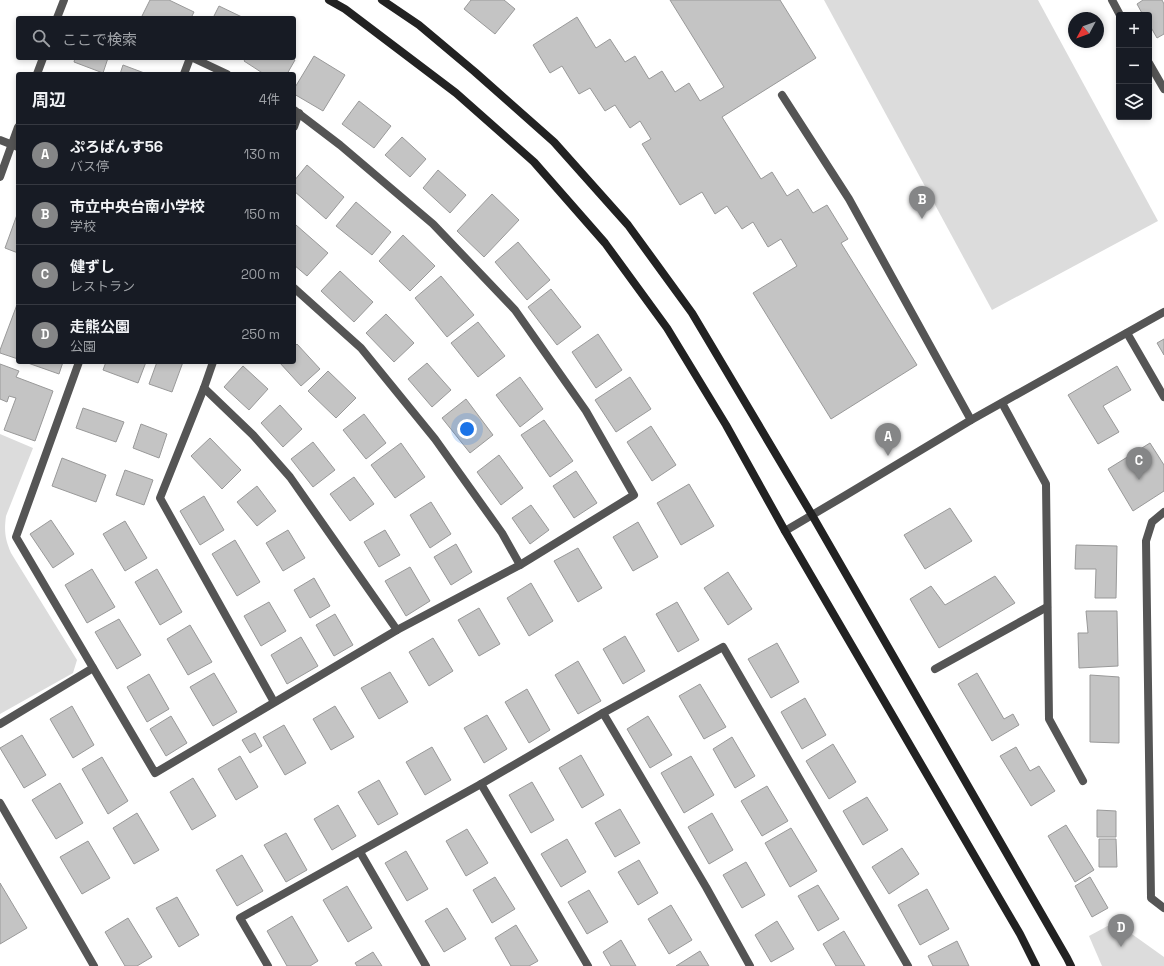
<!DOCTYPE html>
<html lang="ja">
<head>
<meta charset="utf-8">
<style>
  :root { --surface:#171b24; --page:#242831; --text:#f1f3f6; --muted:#9ea1a6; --line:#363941; --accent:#858687 }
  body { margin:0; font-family:"Space Grotesk","Noto Sans JP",sans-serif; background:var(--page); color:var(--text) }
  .controls { position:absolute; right:12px; top:12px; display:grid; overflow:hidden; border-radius:4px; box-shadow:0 2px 6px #0003 }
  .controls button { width:36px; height:36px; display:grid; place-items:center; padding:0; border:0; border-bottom:1px solid var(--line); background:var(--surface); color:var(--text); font:20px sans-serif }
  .compass { position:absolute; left:1068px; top:12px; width:36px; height:36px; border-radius:50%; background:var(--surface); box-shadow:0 2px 6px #0003; rotate:229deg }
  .you { position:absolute; left:467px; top:429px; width:14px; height:14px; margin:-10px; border:3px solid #fff; border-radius:50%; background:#1a73e8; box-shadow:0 0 0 6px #1a73e833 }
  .badge { display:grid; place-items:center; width:26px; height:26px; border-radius:50%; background:var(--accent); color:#fff; font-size:13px; font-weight:700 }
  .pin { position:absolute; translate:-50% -33px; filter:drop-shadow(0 1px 2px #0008) }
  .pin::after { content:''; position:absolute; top:21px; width:14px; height:12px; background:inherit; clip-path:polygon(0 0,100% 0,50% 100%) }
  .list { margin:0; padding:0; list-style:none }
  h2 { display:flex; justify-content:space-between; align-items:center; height:52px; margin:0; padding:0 16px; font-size:17px }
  h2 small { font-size:13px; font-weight:400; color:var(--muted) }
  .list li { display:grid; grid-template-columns:26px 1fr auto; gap:12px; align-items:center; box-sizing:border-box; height:60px; padding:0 16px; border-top:1px solid var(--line) }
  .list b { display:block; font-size:15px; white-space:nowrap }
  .list p { margin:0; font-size:13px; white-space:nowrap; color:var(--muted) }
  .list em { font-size:13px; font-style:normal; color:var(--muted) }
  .icon { flex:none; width:22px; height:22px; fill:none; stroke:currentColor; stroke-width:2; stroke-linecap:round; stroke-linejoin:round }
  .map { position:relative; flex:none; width:1164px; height:966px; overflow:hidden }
  .search { position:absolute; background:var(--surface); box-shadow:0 2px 6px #0003; left:16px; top:16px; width:280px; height:44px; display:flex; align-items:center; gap:10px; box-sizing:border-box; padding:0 14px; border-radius:4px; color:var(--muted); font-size:15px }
  .panel { position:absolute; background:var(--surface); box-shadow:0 2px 6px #0003; left:16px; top:72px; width:280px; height:292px; border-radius:4px }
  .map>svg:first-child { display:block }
  .green { fill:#dcdcdc }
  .building { fill:#c4c4c4; stroke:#999 }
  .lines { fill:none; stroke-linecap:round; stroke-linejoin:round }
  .lane { stroke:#555; stroke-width:8 }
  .street { stroke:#555; stroke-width:8 }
  .secondary { stroke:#222; stroke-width:8 }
</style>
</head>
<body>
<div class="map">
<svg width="1164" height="966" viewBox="0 0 1164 966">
  <rect width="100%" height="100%" fill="#fff"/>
  <g class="green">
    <path d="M824,0H1038L1158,221L992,310Z"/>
    <path d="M0,434L33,448L6,516C4,531 5,539 11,553L77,660L73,673L0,714Z"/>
    <path d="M1115,922L1164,957V966H1102L1089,936Z"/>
  </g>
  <g class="building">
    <path d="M150,0H169L194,12L191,18H147L142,16Z"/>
    <path d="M471,0H504L515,9L495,34L464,9Z"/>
    <path d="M670,0H780L816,58L722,117L761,179L772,172L787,196L798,189L813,213L827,205L848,239L841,243L917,365L831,419L753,293L797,266L781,239L768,247L753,222L742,229L727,206L715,214L702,192L680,205L642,144L651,139L640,121L630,128L615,105L605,111L590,88L579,94L562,66L550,73L533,45L577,17L596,48L610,39L625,62L635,56L649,79L662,71L675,92L689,83L700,101L724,87Z"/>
    <path d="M1143,0H1162L1164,4V34L1157,38L1149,24V15H1143L1137,4Z"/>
    <path d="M219,6L244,18H213Z"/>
    <path d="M314,56L345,75L323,111L294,94V89Z"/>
    <path d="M75,58H108L103,73L74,62Z"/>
    <path d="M246,58H292L295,60L287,74H264L244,61Z"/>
    <path d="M123,65L147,74H120Z"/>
    <path d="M359,101L391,126L374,148L342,124Z"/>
    <path d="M402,137L426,159L410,177L385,155Z"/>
    <path d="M307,165L344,197L326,219L294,191V181Z"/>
    <path d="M438,170L466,195L450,213L423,188Z"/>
    <path d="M492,194L519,220L484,257L457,231Z"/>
    <path d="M356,202L391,232L372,255L336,226Z"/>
    <path d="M18,212V253L5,248Z"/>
    <path d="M296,225L328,253L307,276L294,265V228Z"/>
    <path d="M403,235L435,266L410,291L379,261Z"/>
    <path d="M518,242L550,280L527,300L495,262Z"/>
    <path d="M340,271L373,302L354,322L321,291Z"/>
    <path d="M441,276L474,315L447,337L415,298Z"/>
    <path d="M551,289L581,327L557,345L528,307Z"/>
    <path d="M18,302V359L0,353V350Z"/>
    <path d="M386,314L414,343L394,362L366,333Z"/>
    <path d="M478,322L505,356L478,377L451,343Z"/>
    <path d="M598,334L622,370L596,388L572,352Z"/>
    <path d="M1164,339V355L1157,343Z"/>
    <path d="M297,344L320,369L301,386L279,362H294V347Z"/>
    <path d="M25,362H63L59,374Z"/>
    <path d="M106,362H146L138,383L103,370Z"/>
    <path d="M157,362H183L172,392L149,384Z"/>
    <path d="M427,363L451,390L432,407L408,379Z"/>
    <path d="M0,364L19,371L16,377L53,391L35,441L4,430L16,398L9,396L7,402L0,399Z"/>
    <path d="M243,366L268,389L249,410L224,387Z"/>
    <path d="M1117,366L1131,390L1103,406L1119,432L1098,444L1068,395Z"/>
    <path d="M328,371L356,398L336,418L308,391Z"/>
    <path d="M520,377L543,409L520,427L496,395Z"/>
    <path d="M630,377L651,409L616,432L595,400Z"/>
    <path d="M466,399L493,435L470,453L442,418Z"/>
    <path d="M280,405L302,429L283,447L261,423Z"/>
    <path d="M83,408L124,422L116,442L76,428Z"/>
    <path d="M364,414L386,443L366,459L343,430Z"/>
    <path d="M544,420L573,461L550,477L521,435Z"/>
    <path d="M141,424L167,434L159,458L133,448Z"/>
    <path d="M651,426L676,465L652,481L627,442Z"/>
    <path d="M210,438L241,470L222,489L191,456Z"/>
    <path d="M313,442L335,470L313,487L291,459Z"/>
    <path d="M401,443L425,477L395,498L371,465Z"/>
    <path d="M1150,443L1164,465V491L1133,511L1108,469Z"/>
    <path d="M499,455L523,488L501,505L477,472Z"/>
    <path d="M62,458L106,475L96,502L52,486Z"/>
    <path d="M125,470L153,480L144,505L116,495Z"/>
    <path d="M576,471L597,503L574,518L553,486Z"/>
    <path d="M354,477L374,504L350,521L330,494Z"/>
    <path d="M689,484L714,526L681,545L657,503Z"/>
    <path d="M257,486L276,511L257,526L237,502Z"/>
    <path d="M204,496L224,530L200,545L180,511Z"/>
    <path d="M431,502L451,534L430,548L410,515Z"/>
    <path d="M531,505L549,530L530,544L512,518Z"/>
    <path d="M950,508L972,541L925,569L904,535Z"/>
    <path d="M51,520L74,554L53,568L30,534Z"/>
    <path d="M125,521L147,558L125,571L103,534Z"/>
    <path d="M638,522L658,557L633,571L613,537Z"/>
    <path d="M288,530L305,558L283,571L266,543Z"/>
    <path d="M385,530L400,555L379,567L364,542Z"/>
    <path d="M235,540L260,582L237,596L212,554Z"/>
    <path d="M456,544L472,572L451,585L434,557Z"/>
    <path d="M1076,545L1117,546L1116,598H1095L1096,569H1075Z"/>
    <path d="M578,548L602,588L578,602L554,561Z"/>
    <path d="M410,567L430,601L406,616L385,581Z"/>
    <path d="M92,569L115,607L87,623L65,585Z"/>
    <path d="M157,569L182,612L160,625L135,582Z"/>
    <path d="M728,572L752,609L728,625L704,588Z"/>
    <path d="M995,576L1015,603L939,648L910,599L931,586L945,605Z"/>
    <path d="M314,578L330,606L310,618L294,590Z"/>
    <path d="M531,583L553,621L529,636L507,598Z"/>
    <path d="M269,602L286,631L261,646L244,616Z"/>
    <path d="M677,602L699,640L678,652L656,614Z"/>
    <path d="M479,608L500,644L479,656L458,620Z"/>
    <path d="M1086,611H1117L1118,666L1079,668L1078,633H1088Z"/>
    <path d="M335,614L353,645L334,656L316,625Z"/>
    <path d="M119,619L141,655L117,669L95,632Z"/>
    <path d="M190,625L212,662L188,675L167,639Z"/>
    <path d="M625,636L645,671L623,684L603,649Z"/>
    <path d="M301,637L318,666L287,684L271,655Z"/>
    <path d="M433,638L453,671L429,686L409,652Z"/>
    <path d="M777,643L799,682L771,698L748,659Z"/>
    <path d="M578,661L601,701L578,714L555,675Z"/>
    <path d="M390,672L408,702L379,719L361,688Z"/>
    <path d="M214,673L237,712L213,726L190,687Z"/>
    <path d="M977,673L1004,719L1013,714L1019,725L992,741L958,684Z"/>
    <path d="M149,674L169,709L147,722L127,687Z"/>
    <path d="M1090,675L1119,677V743L1090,742Z"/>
    <path d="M700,684L726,727L704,739L679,696Z"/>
    <path d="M527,689L550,730L529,743L505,702Z"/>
    <path d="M805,698L826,735L802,749L781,712Z"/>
    <path d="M72,706L94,745L73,758L50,719Z"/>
    <path d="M335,706L354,737L331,750L313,719Z"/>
    <path d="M487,715L507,749L484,763L464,728Z"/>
    <path d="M171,716L187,743L166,756L150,729Z"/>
    <path d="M648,716L672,755L650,768L627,729Z"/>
    <path d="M284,725L306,763L285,775L263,737Z"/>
    <path d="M255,733L262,746L250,753L242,740Z"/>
    <path d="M22,735L46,775L24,788L0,748Z"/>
    <path d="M732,737L755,776L735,788L713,749Z"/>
    <path d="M833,744L856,782L829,799L806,761Z"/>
    <path d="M432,747L451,780L425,795L406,762Z"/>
    <path d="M1016,747L1030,771L1039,766L1055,791L1031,806L1000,756Z"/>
    <path d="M581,755L604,795L582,808L559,768Z"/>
    <path d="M240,756L258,787L236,800L218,769Z"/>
    <path d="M691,756L714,795L684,813L661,773Z"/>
    <path d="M102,757L128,801L108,814L82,769Z"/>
    <path d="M193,778L216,816L192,830L170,792Z"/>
    <path d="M379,780L398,814L378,825L358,792Z"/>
    <path d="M532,782L554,820L531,833L509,795Z"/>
    <path d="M60,783L83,823L56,839L32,800Z"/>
    <path d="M767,786L788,821L762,836L741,801Z"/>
    <path d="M867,797L888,830L863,845L843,811Z"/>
    <path d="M338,805L356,836L332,850L314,819Z"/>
    <path d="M620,809L640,843L615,857L595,823Z"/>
    <path d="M1097,810L1116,811V837H1097Z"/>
    <path d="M137,813L159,850L134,864L113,828Z"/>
    <path d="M712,813L733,850L709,864L688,827Z"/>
    <path d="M1066,825L1094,870L1075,882L1048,836Z"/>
    <path d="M791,828L817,871L790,887L765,843Z"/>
    <path d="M467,829L488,863L466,876L446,841Z"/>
    <path d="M286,833L307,870L286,882L264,845Z"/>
    <path d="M567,839L586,872L561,887L541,854Z"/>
    <path d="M1099,839H1116L1117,867H1099Z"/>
    <path d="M88,841L110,878L82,894L60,857Z"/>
    <path d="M902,848L919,874L889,894L872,867Z"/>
    <path d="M406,851L428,889L407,901L385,863Z"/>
    <path d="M242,855L263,891L237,906L216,870Z"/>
    <path d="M639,860L658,893L638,905L618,872Z"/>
    <path d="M746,862L765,895L742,908L723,875Z"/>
    <path d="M495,877L515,909L492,923L473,890Z"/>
    <path d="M1090,877L1108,908L1092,917L1075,886Z"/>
    <path d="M0,883L27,928L0,944Z"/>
    <path d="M818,885L839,919L818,931L798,896Z"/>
    <path d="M347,886L372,928L348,942L323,900Z"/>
    <path d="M927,889L949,929L920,945L898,905Z"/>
    <path d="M589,890L608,922L587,934L568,902Z"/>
    <path d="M177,897L199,935L179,947L156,908Z"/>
    <path d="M671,905L692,940L669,954L648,919Z"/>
    <path d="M447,908L466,939L444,952L425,921Z"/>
    <path d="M292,916L318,961L310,966H287L267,931Z"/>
    <path d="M128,918L152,957L137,966H125L105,932Z"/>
    <path d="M777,921L794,949L771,962L755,935Z"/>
    <path d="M516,925L538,961L529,966H511L495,938Z"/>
    <path d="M844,931L865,966H836L823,944Z"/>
    <path d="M621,940L636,966H611L603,952Z"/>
    <path d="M957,941L969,966H933L928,956Z"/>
    <path d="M700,951L709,966H676Z"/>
    <path d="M373,952L382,966H357L355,963Z"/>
  </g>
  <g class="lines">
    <g class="lane">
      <path d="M782,95L849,199L971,420"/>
      <path d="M935,669L1047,607"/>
    </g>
    <g class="street">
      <path d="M1112,0L1120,15"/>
      <path d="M57,18L64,0"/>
      <path d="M193,58L227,74"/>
      <path d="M1149,63L1164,89"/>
      <path d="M37,74L43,58"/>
      <path d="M184,74L190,58"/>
      <path d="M294,127L299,113"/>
      <path d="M0,140L18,147"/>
      <path d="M0,177L18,127"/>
      <path d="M294,288L361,348L435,439L502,533L520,565"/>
      <path d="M1127,333L1164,397"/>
      <path d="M79,362L16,537L155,773L397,630L520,565L634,495L586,411L515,310L433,224L340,145L294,110"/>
      <path d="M213,362L204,388L160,498L274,702"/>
      <path d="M204,388L253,435L290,477L397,630"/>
      <path d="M1002,403L1046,484L1049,719L1083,781"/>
      <path d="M1164,512L1152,522L1146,541L1151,898L1164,908"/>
      <path d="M785,531L846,495L971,420L1164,312"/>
      <path d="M603,713L706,887L750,966"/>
      <path d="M0,724L93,668"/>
      <path d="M481,784L588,966"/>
      <path d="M0,803L94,966"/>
      <path d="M360,852L426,966"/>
      <path d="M268,966L240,918L481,784L603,713L723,647L908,966"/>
    </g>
    <g class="secondary">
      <path d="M329,0L345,9L456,93L534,162L605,243L667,328L726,425L785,531L1020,934L1036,966"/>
      <path d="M382,0L419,25L475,72L554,142L628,225L692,313L812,515L1067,958L1071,966"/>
    </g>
  </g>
</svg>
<div class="controls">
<button>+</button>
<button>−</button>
<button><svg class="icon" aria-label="layers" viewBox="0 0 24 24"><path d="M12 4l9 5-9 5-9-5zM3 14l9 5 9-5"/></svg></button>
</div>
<svg class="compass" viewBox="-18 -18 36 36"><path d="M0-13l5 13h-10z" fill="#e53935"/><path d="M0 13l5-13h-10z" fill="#9ea1a6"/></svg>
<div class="you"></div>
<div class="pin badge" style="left:888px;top:456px">A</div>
<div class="pin badge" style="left:922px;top:219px">B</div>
<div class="pin badge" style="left:1139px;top:480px">C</div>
<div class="pin badge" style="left:1121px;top:947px">D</div>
<div class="search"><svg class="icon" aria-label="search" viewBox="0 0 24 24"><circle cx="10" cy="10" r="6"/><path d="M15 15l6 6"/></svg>ここで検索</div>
<section class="panel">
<h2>周辺<small>4件</small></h2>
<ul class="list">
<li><span class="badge">A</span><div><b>ぷろばんす56</b><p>バス停</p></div><em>130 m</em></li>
<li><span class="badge">B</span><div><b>市立中央台南小学校</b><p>学校</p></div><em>150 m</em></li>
<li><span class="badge">C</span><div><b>健ずし</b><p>レストラン</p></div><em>200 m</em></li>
<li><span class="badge">D</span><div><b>走熊公園</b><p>公園</p></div><em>250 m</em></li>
</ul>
</section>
</div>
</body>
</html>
